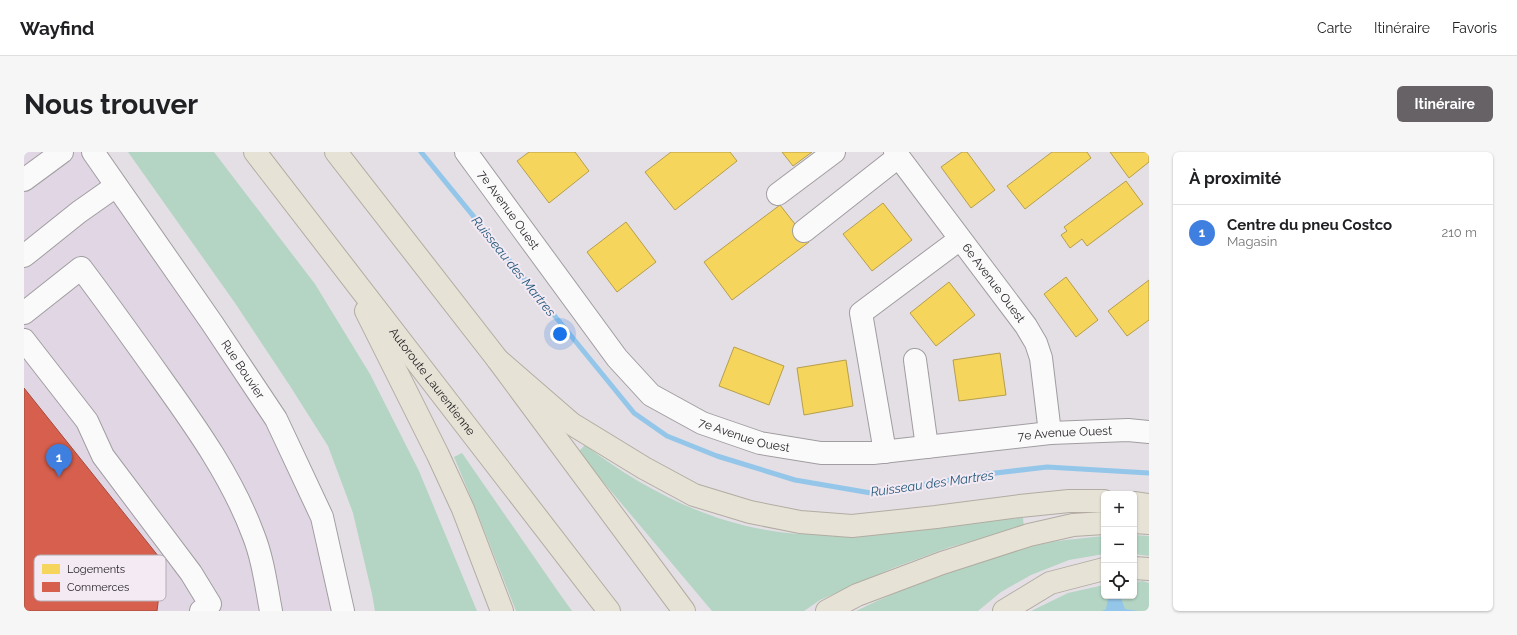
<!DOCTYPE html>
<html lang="fr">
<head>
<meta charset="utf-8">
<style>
  :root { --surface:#fff; --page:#f6f6f6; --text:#202124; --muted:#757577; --line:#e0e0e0; --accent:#666266 }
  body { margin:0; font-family:Raleway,sans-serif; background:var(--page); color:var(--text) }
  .controls { position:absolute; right:12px; bottom:12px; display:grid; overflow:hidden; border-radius:6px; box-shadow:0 1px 3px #0004 }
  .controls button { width:36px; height:36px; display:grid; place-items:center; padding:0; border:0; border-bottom:1px solid var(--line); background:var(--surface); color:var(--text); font:20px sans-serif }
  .you { position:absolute; left:536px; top:182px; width:14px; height:14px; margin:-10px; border:3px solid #fff; border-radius:50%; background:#1a73e8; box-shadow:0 0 0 6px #1a73e833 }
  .badge { display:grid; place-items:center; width:26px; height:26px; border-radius:50%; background:var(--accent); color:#fff; font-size:13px; font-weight:700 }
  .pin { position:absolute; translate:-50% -33px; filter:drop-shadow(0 1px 2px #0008) }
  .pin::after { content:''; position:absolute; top:21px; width:14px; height:12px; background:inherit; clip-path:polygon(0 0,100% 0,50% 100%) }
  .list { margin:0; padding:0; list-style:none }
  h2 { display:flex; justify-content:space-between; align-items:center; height:52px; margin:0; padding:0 16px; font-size:17px }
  h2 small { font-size:13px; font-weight:400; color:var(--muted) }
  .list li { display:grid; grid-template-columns:26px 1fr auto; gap:12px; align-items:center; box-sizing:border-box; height:56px; padding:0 16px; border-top:1px solid var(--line) }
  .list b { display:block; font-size:15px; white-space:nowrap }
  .list p { margin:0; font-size:13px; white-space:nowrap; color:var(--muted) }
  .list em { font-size:13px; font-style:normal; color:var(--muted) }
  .icon { flex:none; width:22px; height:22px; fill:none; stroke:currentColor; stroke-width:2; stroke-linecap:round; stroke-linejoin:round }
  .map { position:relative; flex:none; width:1125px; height:459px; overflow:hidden; border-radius:6px }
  header { display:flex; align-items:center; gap:24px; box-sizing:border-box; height:56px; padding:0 20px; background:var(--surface); border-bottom:1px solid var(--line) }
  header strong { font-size:19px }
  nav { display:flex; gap:22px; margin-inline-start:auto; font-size:14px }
  .intro { display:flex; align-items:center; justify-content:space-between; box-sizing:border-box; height:96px; padding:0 24px }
  h1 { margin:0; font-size:28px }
  .button { padding:10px 18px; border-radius:6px; background:var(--accent); color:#fff; font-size:14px; font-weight:700 }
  main { display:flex; gap:24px; padding:0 24px }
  aside { flex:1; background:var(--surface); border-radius:6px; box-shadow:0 1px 3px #0004 }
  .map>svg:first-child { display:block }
  .commercial { fill:#e1d7e4 }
  .green { fill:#b4d5c4 }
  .water { fill:#94c6ea }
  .homes { fill:#f6d55c; stroke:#b69e4b }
  .shops { fill:#d6604d; stroke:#a04c40 }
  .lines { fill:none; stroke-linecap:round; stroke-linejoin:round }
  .stream { stroke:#94c6ea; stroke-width:5 }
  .minor-casing { stroke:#a09da0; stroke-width:24 }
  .highway-casing { stroke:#b2aca2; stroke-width:24 }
  .minor { stroke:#fbfafb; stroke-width:22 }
  .highway { stroke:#e6e2d6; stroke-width:22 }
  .labels { text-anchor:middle; stroke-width:4; stroke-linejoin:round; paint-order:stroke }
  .street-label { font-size:12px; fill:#221f22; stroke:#f3eaf3 }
  .water-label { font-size:13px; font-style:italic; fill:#245a7c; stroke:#f3eaf3 }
  .key { fill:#f3eaf3; stroke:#b4adb4; stroke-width:1 }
  .key-label { font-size:11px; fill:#221f22 }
</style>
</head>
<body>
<header>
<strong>Wayfind</strong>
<nav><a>Carte</a><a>Itinéraire</a><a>Favoris</a></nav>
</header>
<div class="intro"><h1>Nous trouver</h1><a class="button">Itinéraire</a></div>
<main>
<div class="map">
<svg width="1125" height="459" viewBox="0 0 1125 459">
  <rect width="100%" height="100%" fill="#e4dfe4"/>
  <path class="commercial" d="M0,0H69L188,171L298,365L319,459H0Z"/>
  <g class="green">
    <path d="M104,0H190L291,132L346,222L395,319L453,459H351L348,442L329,361L304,294L266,234L211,151Z"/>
    <path d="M561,293C624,341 696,377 776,382C808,383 840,379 872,376C914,372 956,369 999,366L1000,375L926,395L869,416L796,448L780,459H688L554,300Z"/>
    <path d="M438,301L533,438L548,459H492L453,360L430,305Z"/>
    <path d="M1110,383L1125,384V404L1110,402Z"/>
    <path d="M1080,384V402L1045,408L1007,423L977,440L954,459H832C894,429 961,404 1028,390C1045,387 1063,386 1080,384Z"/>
    <path d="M1119,429L1125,431V459H1007L1044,441L1080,433V444H1110V430Z"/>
  </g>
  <path class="water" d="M1097,446L1101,457L1114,459H1078L1082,457L1084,447Z"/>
  <g class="homes">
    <path d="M505,0H551L565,19L525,51L493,9Z"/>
    <path d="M647,0H706L713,9L651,58L621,20Z"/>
    <path d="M758,0H788L769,14Z"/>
    <path d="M938,0H943L971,38L947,56L917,15Z"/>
    <path d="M1028,0H1063L1067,6L1001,57L983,34Z"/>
    <path d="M1086,0H1125V10L1105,26Z"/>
    <path d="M1102,29L1119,52L1063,94L1058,87L1046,96L1037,83L1043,79L1040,75Z"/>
    <path d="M859,51L888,88L848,119L819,82Z"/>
    <path d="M756,53L785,90L708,148L680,110Z"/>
    <path d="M602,70L632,110L593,140L563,100Z"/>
    <path d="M1042,125L1074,168L1052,185L1020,142Z"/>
    <path d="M1125,128V168L1103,184L1084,159Z"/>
    <path d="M925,130L951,163L912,194L886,161Z"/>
    <path d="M710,195L760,214L745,253L695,234Z"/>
    <path d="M976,201L982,243L935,249L929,208Z"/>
    <path d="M822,208L829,254L780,263L773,216Z"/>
  </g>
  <path class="shops" d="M0,236L139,410L133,459H0Z"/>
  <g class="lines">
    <path class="stream" d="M397,0L610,261L643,284L693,304L771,328L847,341L963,322L1023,315L1125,321"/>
    <g class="minor-casing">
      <g id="minor">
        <path id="s1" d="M69,0L188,171L252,267L298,365L319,459"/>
        <path id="s2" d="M442,0L593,206L627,243L678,271L736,291L797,301H849L1026,281L1104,278L1125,280"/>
        <path id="s3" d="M871,0L1002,174L1012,191L1017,206L1026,281"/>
        <path d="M0,28L38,0"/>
        <path d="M754,42L810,0"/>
        <path d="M780,79L874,5"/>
        <path d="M0,104L55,60L92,34"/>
        <path d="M0,161L57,116C85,153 112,191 139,229C174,278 208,326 229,382C239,407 242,433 247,459"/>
        <path d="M0,188L63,269L79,304L167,421L186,452L177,459"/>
        <path d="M891,208L903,295"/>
        <path d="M861,300L837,161L936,87"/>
      </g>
    </g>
    <g class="highway-casing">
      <g id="highway">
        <path id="s4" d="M231,0L585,459"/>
        <path d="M312,0L474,208L660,459"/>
        <path d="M342,159L414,303L439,357L478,459"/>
        <path d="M474,208L548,272L620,316L670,343L726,360L776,370L828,374L912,365L996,354L1045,349H1080"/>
        <path d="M1110,351L1125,353"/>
        <path d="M1110,370L1125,371"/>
        <path d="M1110,416L1125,417"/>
        <path d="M803,459L833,443L918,411L1005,383L1049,373L1080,371"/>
        <path d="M980,459L1026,431L1080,417"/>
      </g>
    </g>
    <use href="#minor" class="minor"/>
    <use href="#highway" class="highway"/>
  </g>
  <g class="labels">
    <g class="street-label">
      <text dy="4" stroke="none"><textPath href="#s2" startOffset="72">7e Avenue Ouest</textPath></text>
      <text dy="4" stroke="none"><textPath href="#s3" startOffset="164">6e Avenue Ouest</textPath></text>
      <text dy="4" stroke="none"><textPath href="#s1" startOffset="264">Rue Bouvier</textPath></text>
      <text dy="4" stroke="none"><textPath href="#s4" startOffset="290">Autoroute Laurentienne</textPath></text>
      <text dy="4" stroke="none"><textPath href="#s2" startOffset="408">7e Avenue Ouest</textPath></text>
      <text dy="4" stroke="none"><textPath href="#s2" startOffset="732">7e Avenue Ouest</textPath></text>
    </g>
    <g class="water-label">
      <text transform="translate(490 114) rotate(51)" y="5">Ruisseau des Martres</text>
      <text transform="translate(908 331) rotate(-8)" y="5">Ruisseau des Martres</text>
    </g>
  </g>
  <rect x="10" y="403" width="132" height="46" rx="6" class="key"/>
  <rect x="18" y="412" width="18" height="10" fill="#f6d55c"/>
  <rect x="18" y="430" width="18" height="10" fill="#d6604d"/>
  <g class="key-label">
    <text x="43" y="421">Logements</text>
    <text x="43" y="439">Commerces</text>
  </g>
</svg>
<div class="controls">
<button>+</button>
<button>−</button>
<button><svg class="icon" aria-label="locate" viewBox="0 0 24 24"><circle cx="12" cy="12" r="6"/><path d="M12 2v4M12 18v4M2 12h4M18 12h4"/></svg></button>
</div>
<div class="you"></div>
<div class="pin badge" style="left:35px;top:325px;background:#3f7fe0">1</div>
</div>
<aside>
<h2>À proximité<small></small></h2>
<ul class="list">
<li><span class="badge" style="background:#3f7fe0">1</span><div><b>Centre du pneu Costco</b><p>Magasin</p></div><em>210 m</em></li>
</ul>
</aside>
</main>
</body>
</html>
